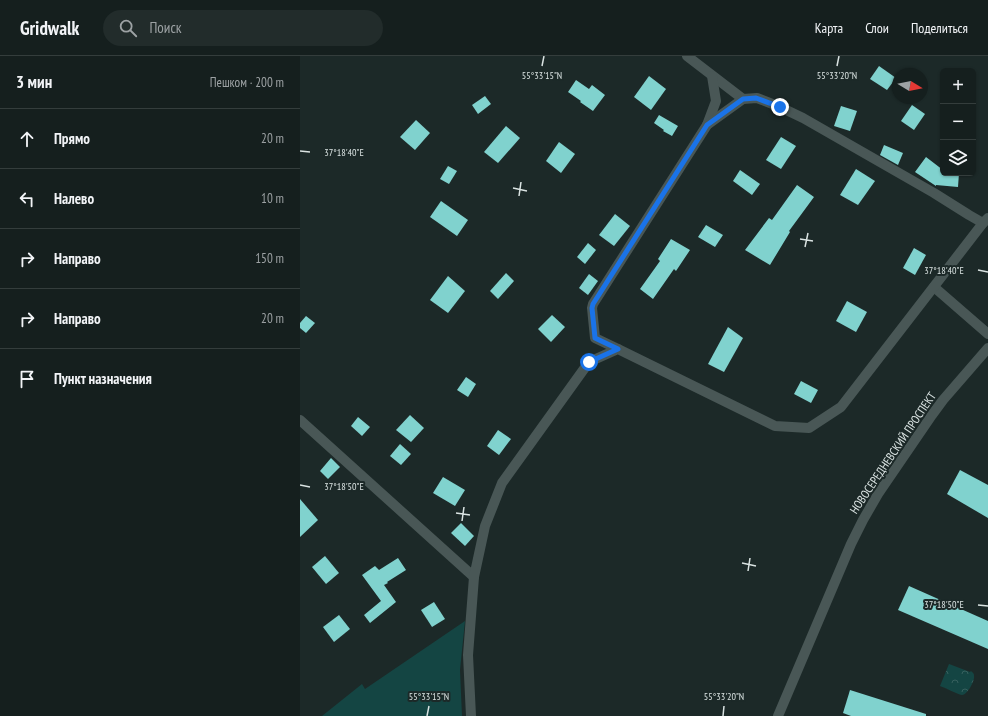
<!DOCTYPE html>
<html lang="ru">
<head>
<meta charset="utf-8">
<style>
  :root { --surface:#151f1e; --page:#222c2b; --text:#f1f3f6; --muted:#9da2a4; --line:#343d3c }
  body { margin:0; font-family:"PT Sans Narrow",sans-serif; background:var(--page); color:var(--text) }
  .controls { position:absolute; right:12px; top:12px; display:grid; overflow:hidden; border-radius:6px; box-shadow:0 1px 3px #0004 }
  .controls button { width:36px; height:36px; display:grid; place-items:center; padding:0; border:0; border-bottom:1px solid var(--line); background:var(--surface); color:var(--text); font:20px sans-serif }
  .compass { position:absolute; left:592px; top:12px; width:36px; height:36px; border-radius:50%; background:var(--surface); box-shadow:0 1px 3px #0004; rotate:100deg }
  .stop { position:absolute; width:12px; height:12px; margin:-9px; border:3px solid #1a73e8; border-radius:50%; background:#fff }
  .stop.end { background:#1a73e8; border-color:#fff; box-shadow:0 1px 4px #0008 }
  .list { margin:0; padding:0; list-style:none }
  h2 { display:flex; justify-content:space-between; align-items:center; height:52px; margin:0; padding:0 16px; font-size:17px }
  h2 small { font-size:13px; font-weight:400; color:var(--muted) }
  .list li { display:grid; grid-template-columns:26px 1fr auto; gap:12px; align-items:center; box-sizing:border-box; height:60px; padding:0 16px; border-top:1px solid var(--line) }
  .list b { display:block; font-size:15px; white-space:nowrap }
  .list em { font-size:13px; font-style:normal; color:var(--muted) }
  .icon { flex:none; width:22px; height:22px; fill:none; stroke:currentColor; stroke-width:2; stroke-linecap:round; stroke-linejoin:round }
  .map { position:relative; flex:none; width:688px; height:660px; overflow:hidden }
  header { display:flex; align-items:center; gap:24px; box-sizing:border-box; height:56px; padding:0 20px; background:var(--surface); border-bottom:1px solid var(--line) }
  header strong { font-size:19px }
  nav { display:flex; gap:22px; margin-inline-start:auto; font-size:14px }
  .search { width:280px; height:36px; background:var(--page); display:flex; align-items:center; gap:10px; box-sizing:border-box; padding:0 14px; border-radius:22px; color:var(--muted); font-size:15px }
  main { display:flex }
  aside { flex:1; background:var(--surface) }
  .map>svg:first-child { display:block }
  .grass { fill:#144543 }
  .forest { fill:url(#forest-crowns) }
  .building { fill:#80d2ce }
  .lines { fill:none; stroke-linecap:round; stroke-linejoin:round }
  .minor { stroke:#495756; stroke-width:10 }
  .route { stroke:#1a73e8; stroke-width:5 }
  .ticks { fill:none; stroke:#dae3e2; stroke-width:1.5 }
  .labels { text-anchor:middle; stroke-width:4; stroke-linejoin:round; paint-order:stroke }
  .street-label { font-size:12px; fill:#dae3e2; stroke:#1c2928 }
  .ticks-label { font-size:10px; text-anchor:middle; fill:#dae3e2; stroke:#1c2928; stroke-width:4; stroke-linejoin:round; paint-order:stroke }
</style>
</head>
<body>
<header>
<strong>Gridwalk</strong>
<div class="search"><svg class="icon" aria-label="search" viewBox="0 0 24 24"><circle cx="10" cy="10" r="6"/><path d="M15 15l6 6"/></svg>Поиск</div>
<nav><a>Карта</a><a>Слои</a><a>Поделиться</a></nav>
</header>
<main>
<aside>
<h2>3 мин<small>Пешком · 200 m</small></h2>
<ul class="list">
<li><svg class="icon" aria-label="ahead" viewBox="0 0 24 24"><path d="M12 20V5M6 11l6-6 6 6"/></svg><div><b>Прямо</b></div><em>20 m</em></li>
<li><svg class="icon" aria-label="left" viewBox="0 0 24 24"><path d="M17 20v-9H6M10 6l-5 5 5 5"/></svg><div><b>Налево</b></div><em>10 m</em></li>
<li><svg class="icon" aria-label="right" viewBox="0 0 24 24"><path d="M7 20v-9h11M14 6l5 5-5 5"/></svg><div><b>Направо</b></div><em>150 m</em></li>
<li><svg class="icon" aria-label="right" viewBox="0 0 24 24"><path d="M7 20v-9h11M14 6l5 5-5 5"/></svg><div><b>Направо</b></div><em>20 m</em></li>
<li><svg class="icon" aria-label="arrive" viewBox="0 0 24 24"><path d="M6 21V4h12l-3 4 3 4H6"/></svg><div><b>Пункт назначения</b></div></li>
</ul>
</aside>
<div class="map">
<svg width="688" height="660" viewBox="0 0 688 660">
  <defs>
    <pattern id="forest-crowns" width="20" height="18" patternUnits="userSpaceOnUse"><rect width="20" height="18" fill="#144543"/><path d="M2 6a3 3 0 1 1 6 0M12 15a3 3 0 1 1 6 0" fill="none" stroke="#36605e"/></pattern>
  </defs>
  <rect width="100%" height="100%" fill="#1c2928"/>
  <path class="grass" d="M165,565L160,614L162,660H22L62,628L65,633Z"/>
  <path class="forest" d="M649,608L670,616L671,615C673,617 674,617 674,620C675,625 667,639 662,639C657,638 646,632 640,630Z"/>
  <g class="building">
    <path d="M579,10L596,22L587,34L570,23Z"/>
    <path d="M349,20L366,33L351,54L334,41Z"/>
    <path d="M276,24L289,33L292,29L305,39L293,55L280,46L281,45L268,36Z"/>
    <path d="M185,40L191,48L178,58L172,49Z"/>
    <path d="M612,49L625,58L614,74L601,65Z"/>
    <path d="M541,50L557,55L550,75L534,70Z"/>
    <path d="M359,59L378,70L372,80L363,75L364,74L354,67Z"/>
    <path d="M116,64L130,77L115,94L100,81Z"/>
    <path d="M206,70L220,82L198,107L184,96Z"/>
    <path d="M481,81L496,90L481,113L466,104Z"/>
    <path d="M259,86L275,98L261,117L246,105Z"/>
    <path d="M584,89L603,97L598,109L580,99Z"/>
    <path d="M626,101L643,114V117H659L658,131L636,129V130L615,116Z"/>
    <path d="M148,110L157,115L149,128L140,123Z"/>
    <path d="M556,113L575,125L558,149L540,139Z"/>
    <path d="M440,114L460,128L452,139L433,125Z"/>
    <path d="M497,129L514,141L489,175L490,176L470,209L445,194L469,162L472,164Z"/>
    <path d="M141,145L168,164L157,180L130,161Z"/>
    <path d="M315,158L330,170L314,190L299,179Z"/>
    <path d="M406,169L423,179L415,191L398,181Z"/>
    <path d="M371,183L390,194L376,215L374,213L353,243L340,233L360,205L358,203Z"/>
    <path d="M288,187L296,194L285,208L277,201Z"/>
    <path d="M614,192L626,199L615,219L603,212Z"/>
    <path d="M206,217L214,225L198,243L190,235Z"/>
    <path d="M289,218L298,225L288,239L279,232Z"/>
    <path d="M148,220L165,235L148,257L130,244Z"/>
    <path d="M547,245L567,256L556,276L536,265Z"/>
    <path d="M252,259L265,271L251,286L238,273Z"/>
    <path d="M6,260L15,267L6,277L0,272V267Z"/>
    <path d="M428,271L443,282L424,316L408,308Z"/>
    <path d="M166,321L176,328L168,341L157,334Z"/>
    <path d="M501,325L518,334L511,347L494,338Z"/>
    <path d="M110,359L124,372L111,386L96,374Z"/>
    <path d="M58,361L70,371L62,380L51,370Z"/>
    <path d="M198,374L211,383L199,399L187,390Z"/>
    <path d="M100,388L111,398L101,409L90,400Z"/>
    <path d="M31,402L40,411L28,423L20,415Z"/>
    <path d="M660,414L688,429V462L647,438Z"/>
    <path d="M143,421L165,434L155,450L133,437Z"/>
    <path d="M0,443L18,464L0,481Z"/>
    <path d="M161,467L174,480L165,490L151,477Z"/>
    <path d="M25,500L39,517L26,528L12,511Z"/>
    <path d="M98,502L106,514L87,526L88,527L84,529L96,546L70,567L64,559L81,545L62,519L75,510L79,514Z"/>
    <path d="M609,530L688,565V593L598,554Z"/>
    <path d="M134,546L145,563L132,571L121,554Z"/>
    <path d="M39,559L50,573L34,586L23,571Z"/>
    <path d="M550,634L626,658V660H551L543,657Z"/>
  </g>
  <g class="lines">
    <g class="minor">
      <path d="M387,0L443,43"/>
      <path d="M407,69L416,45L412,20"/>
      <path d="M634,231L688,278"/>
      <path d="M318,293L295,282L292,252L293,248L407,69L443,43L457,42L480,51L503,62L634,137L669,159L683,167"/>
      <path d="M0,364L174,521"/>
      <path d="M171,660L168,599L174,521L185,470L202,427L289,306L318,293L475,370L509,372L541,351L683,167L688,162"/>
      <path d="M478,660L551,488L563,464L578,438L632,359L643,344L688,292"/>
    </g>
  </g>
  <g class="lines">
    <path class="route" d="M289,306L318,293L295,282L292,252L293,248L407,69L443,43L456,42L480,51"/>
  </g>
  <path class="ticks" d="M242,10L244,0M537,10L539,0M0,95L10,96M213,132L227,135M219,140L221,126M500,183L513,185M505,191L508,177M678,214L688,216M0,429L10,431M156,457L170,459M162,465L164,451M442,507L456,510M448,515L450,502M678,549L688,550M127,660L129,650M423,660L424,650"/>
  <g class="labels">
    <g class="street-label">
      <text transform="translate(593 397) rotate(-56)" y="4">НОВОСЕРЕДНЕВСКИЙ ПРОСПЕКТ</text>
    </g>
  </g>
  <g class="ticks-label">
    <text x="242" y="23">55°33'15"N</text>
    <text x="537" y="23">55°33'20"N</text>
    <text x="44" y="100">37°18'40"E</text>
    <text x="644" y="218">37°18'40"E</text>
    <text x="44" y="434">37°18'50"E</text>
    <text x="644" y="552">37°18'50"E</text>
    <text x="129" y="644">55°33'15"N</text>
    <text x="424" y="644">55°33'20"N</text>
  </g>
</svg>
<div class="controls">
<button>+</button>
<button>−</button>
<button><svg class="icon" aria-label="layers" viewBox="0 0 24 24"><path d="M12 4l9 5-9 5-9-5zM3 14l9 5 9-5"/></svg></button>
</div>
<svg class="compass" viewBox="-18 -18 36 36"><path d="M0-13l5 13h-10z" fill="#e53935"/><path d="M0 13l5-13h-10z" fill="#9da2a4"/></svg>
<div class="stop" style="left:289px;top:306px"></div>
<div class="stop end" style="left:480px;top:51px"></div>
</div>
</main>
</body>
</html>
